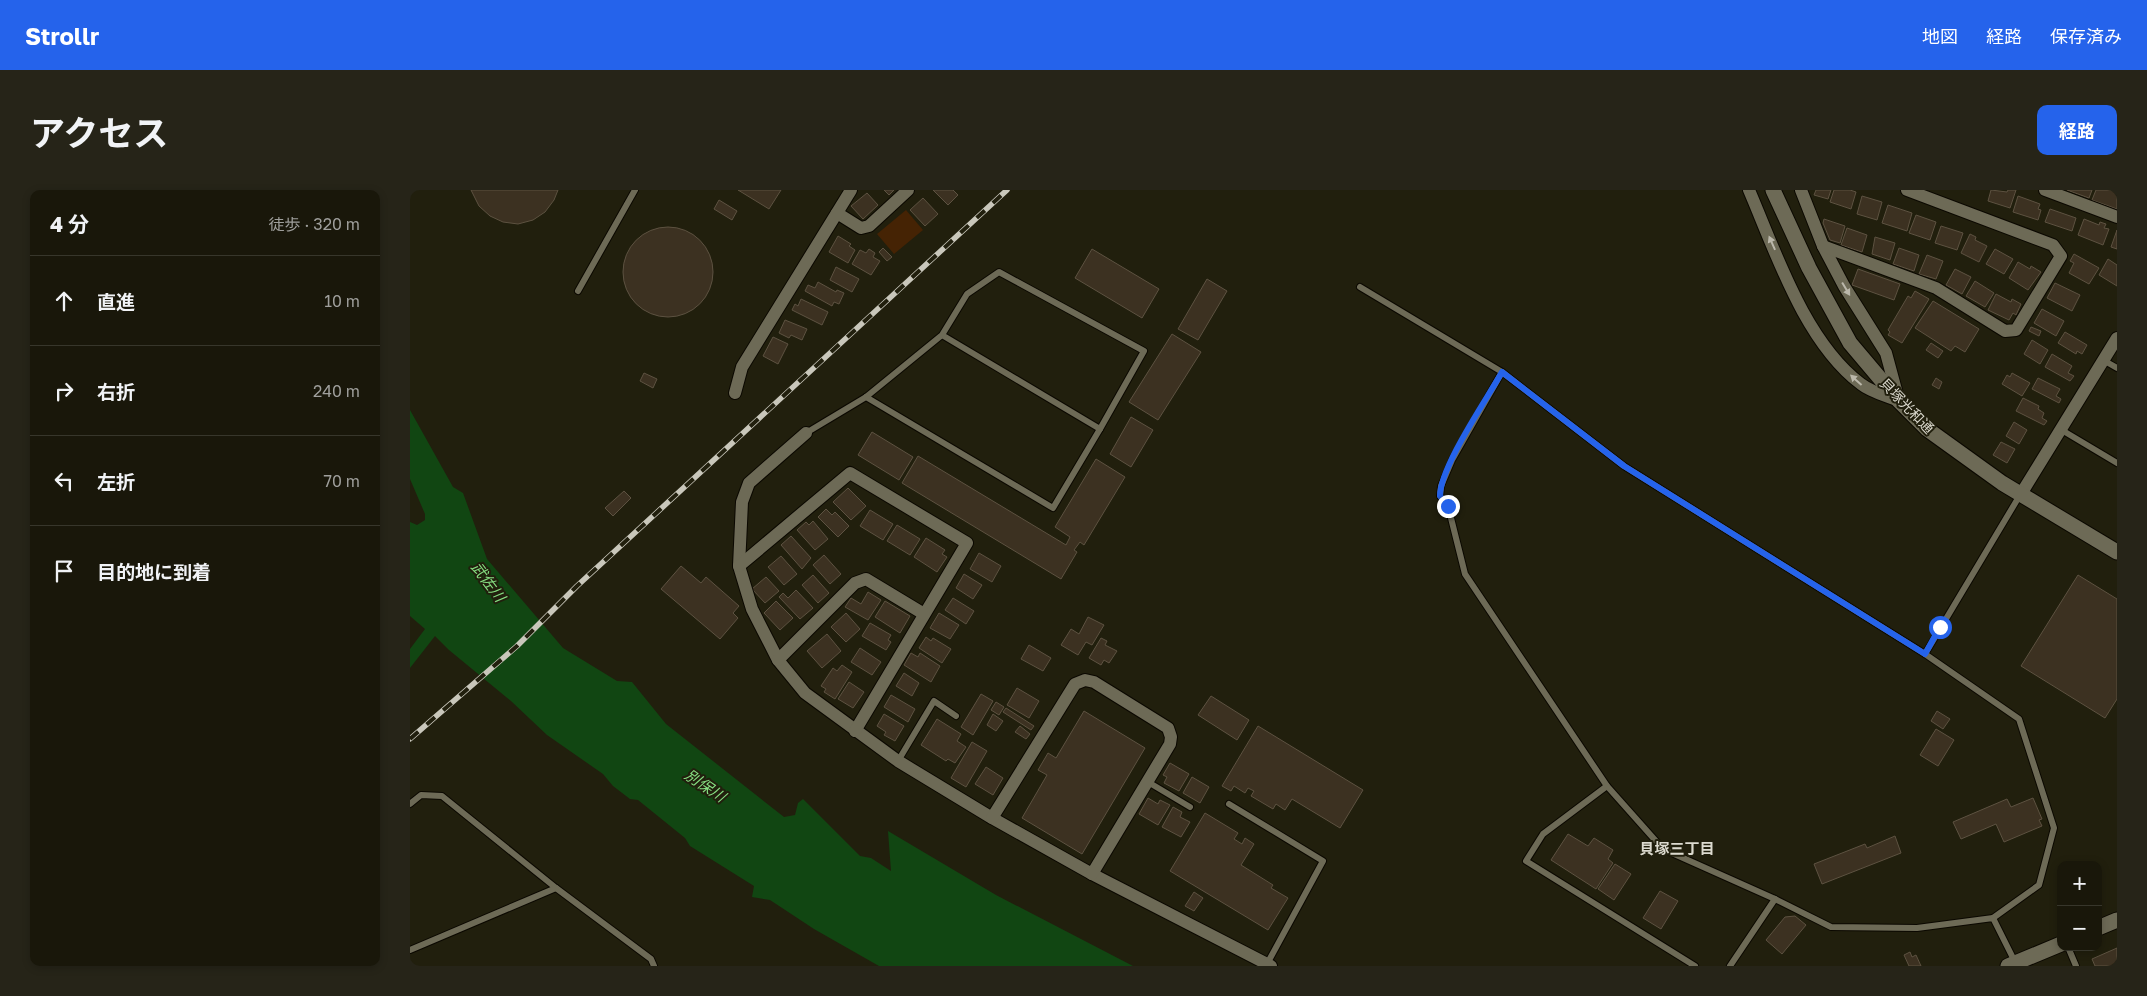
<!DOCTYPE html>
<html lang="ja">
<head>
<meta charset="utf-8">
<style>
  :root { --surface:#19170a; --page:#262418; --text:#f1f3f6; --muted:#9f9f9c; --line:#37362b; --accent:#2563eb }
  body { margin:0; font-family:"Golos Text","Noto Sans JP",sans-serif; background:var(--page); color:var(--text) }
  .controls { position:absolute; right:15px; bottom:15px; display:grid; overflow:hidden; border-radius:10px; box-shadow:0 2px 8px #0003 }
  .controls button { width:45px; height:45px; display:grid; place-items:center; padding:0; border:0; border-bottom:1px solid var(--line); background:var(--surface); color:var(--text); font:25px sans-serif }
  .stop { position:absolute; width:15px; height:15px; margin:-11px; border:4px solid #2563eb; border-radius:50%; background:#fff }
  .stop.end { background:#2563eb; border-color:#fff; box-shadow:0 1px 5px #0008 }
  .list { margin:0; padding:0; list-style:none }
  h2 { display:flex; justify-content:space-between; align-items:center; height:65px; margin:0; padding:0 20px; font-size:21px }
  h2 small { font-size:16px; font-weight:400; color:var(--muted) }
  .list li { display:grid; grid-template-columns:32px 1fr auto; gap:15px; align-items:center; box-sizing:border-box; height:90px; padding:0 20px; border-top:1px solid var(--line) }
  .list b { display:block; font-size:19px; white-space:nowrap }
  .list em { font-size:16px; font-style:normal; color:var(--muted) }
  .icon { flex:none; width:28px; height:28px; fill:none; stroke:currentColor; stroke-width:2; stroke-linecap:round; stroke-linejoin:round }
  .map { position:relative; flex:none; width:1707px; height:776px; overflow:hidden; border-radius:10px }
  header { display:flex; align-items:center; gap:30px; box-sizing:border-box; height:70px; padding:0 25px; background:var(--accent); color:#fff }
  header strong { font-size:24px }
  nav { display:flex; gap:28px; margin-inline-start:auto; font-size:18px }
  .intro { display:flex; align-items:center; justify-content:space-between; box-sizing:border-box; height:120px; padding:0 30px }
  h1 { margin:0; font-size:35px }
  .button { padding:12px 22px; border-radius:10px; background:var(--accent); color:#fff; font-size:18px; font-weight:700 }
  main { display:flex; gap:30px; padding:0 30px }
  aside { flex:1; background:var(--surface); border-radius:10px; box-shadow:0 2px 8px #0003 }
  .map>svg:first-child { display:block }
  .green { fill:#452304 }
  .water { fill:#114612 }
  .building { fill:#3c3121; stroke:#5d5241 }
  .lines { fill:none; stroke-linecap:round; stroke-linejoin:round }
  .lane-casing { stroke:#0b0800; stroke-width:8 }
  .street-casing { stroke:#0b0800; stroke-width:14 }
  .secondary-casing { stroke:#0b0800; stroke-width:17 }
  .lane { stroke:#6d6a56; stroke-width:6 }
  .street { stroke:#6d6a56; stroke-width:12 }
  .secondary { stroke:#6d6a56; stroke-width:15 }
  .rail-casing { stroke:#c9c7bb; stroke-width:5.5 }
  .rail { stroke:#211f0d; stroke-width:4; stroke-dasharray:11; stroke-linecap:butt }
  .oneway { fill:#bbb8ab }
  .route { stroke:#2563eb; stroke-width:6 }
  .labels { text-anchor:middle; stroke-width:4; stroke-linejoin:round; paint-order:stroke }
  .street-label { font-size:14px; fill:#dcdacf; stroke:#211f0d }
  .water-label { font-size:15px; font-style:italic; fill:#86df82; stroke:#211f0d }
  .neighbourhood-label { font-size:15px; font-weight:bold; fill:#dcdacf; stroke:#211f0d }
</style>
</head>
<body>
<header>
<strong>Strollr</strong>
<nav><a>地図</a><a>経路</a><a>保存済み</a></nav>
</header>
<div class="intro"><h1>アクセス</h1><a class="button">経路</a></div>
<main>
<aside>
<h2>4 分<small>徒歩 · 320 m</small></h2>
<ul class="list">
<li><svg class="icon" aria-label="ahead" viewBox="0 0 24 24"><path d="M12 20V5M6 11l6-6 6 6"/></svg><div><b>直進</b></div><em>10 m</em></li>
<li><svg class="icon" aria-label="right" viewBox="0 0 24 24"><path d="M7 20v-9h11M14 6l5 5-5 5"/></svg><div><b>右折</b></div><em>240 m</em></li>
<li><svg class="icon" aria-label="left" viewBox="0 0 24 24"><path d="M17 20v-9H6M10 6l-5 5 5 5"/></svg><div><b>左折</b></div><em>70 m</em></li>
<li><svg class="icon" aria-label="arrive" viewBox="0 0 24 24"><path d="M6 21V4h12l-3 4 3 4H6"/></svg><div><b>目的地に到着</b></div></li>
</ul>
</aside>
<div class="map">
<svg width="1707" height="776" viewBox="0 0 1707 776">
  <rect width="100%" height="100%" fill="#211f0d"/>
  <path class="green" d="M496,20L513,40L484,64L467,44Z"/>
  <path class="water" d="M0,220L43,297L53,303L77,369L153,458L207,491L222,492L256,534L374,627L385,625L388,613L393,609L450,666L461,668L481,681L478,641L586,705L723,776H469L404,739L360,710L342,707L344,696L280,656L275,648L228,610L220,609L203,596L193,584L137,545L101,511L39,460L25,446L0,478V459L15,439L0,426V332L7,335L15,330V324L0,289Z"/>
  <g class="building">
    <path d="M61,0H148L144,10L135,22L123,30L108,34L93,32L80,26L69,16Z"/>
    <path d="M328,0H371L359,19Z"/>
    <path d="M474,0H484L479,5Z"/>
    <path d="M523,0H543L548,5L538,15Z"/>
    <path d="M1406,0H1421L1418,9L1404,5Z"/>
    <path d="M1424,0H1440L1446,2L1441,19L1420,12Z"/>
    <path d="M1581,0L1597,2L1598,0H1606L1600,18L1578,11Z"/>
    <path d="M1657,0H1682L1679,8Z"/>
    <path d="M1686,0H1700L1707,3V19L1682,10Z"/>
    <path d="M457,3L468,15L453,29L441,16Z"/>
    <path d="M1452,6L1472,12L1467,30L1447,24Z"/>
    <path d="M1608,6L1630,14L1628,19L1631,20L1628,30L1603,22Z"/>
    <path d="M513,8L528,24L515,36L500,20Z"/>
    <path d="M309,10L327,21L322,30L304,19Z"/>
    <path d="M1478,15L1502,23L1497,41L1472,33Z"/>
    <path d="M1640,19L1666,28L1662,41L1635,32Z"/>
    <path d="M1506,25L1526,32L1520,50L1499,43Z"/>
    <path d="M1414,29L1435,36L1430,53L1420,50L1413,33Z"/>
    <path d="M1674,29L1689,35L1690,32L1696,34L1694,38L1699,39L1693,55L1668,45Z"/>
    <path d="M1531,36L1553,43L1547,60L1525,53Z"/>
    <circle cx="258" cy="82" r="45"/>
    <path d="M1437,38L1457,45L1452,62L1431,55Z"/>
    <path d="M1707,40V59L1701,57Z"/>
    <path d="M1560,44L1566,47L1565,50L1577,56L1569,72L1551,63Z"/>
    <path d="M428,46L441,54L439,56L445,60L438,73L419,62Z"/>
    <path d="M1465,47L1485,53L1480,70L1462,64Z"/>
    <path d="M473,58L482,67L477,71L469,62Z"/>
    <path d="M1489,58L1509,65L1504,81L1483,74Z"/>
    <path d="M459,59L465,63L463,67L470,71L461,85L442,74L450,60L456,63Z"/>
    <path d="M682,59L749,99L732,128L665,88Z"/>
    <path d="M1585,59L1603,69L1594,84L1576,74Z"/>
    <path d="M1664,64L1689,78L1679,94L1659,83L1664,73L1660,71Z"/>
    <path d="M1517,65L1533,71L1526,89L1509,84Z"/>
    <path d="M1698,69L1707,75V96L1689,85Z"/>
    <path d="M1608,72L1620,79L1621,76L1631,82L1618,100L1599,88Z"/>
    <path d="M426,77L449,89L442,102L420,90Z"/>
    <path d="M1448,79L1490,94L1484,110L1442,95Z"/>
    <path d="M1545,79L1561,87L1552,104L1536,95Z"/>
    <path d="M797,89L817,101L788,150L768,139Z"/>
    <path d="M1565,91L1584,103L1575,117L1556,106Z"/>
    <path d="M408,92L426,102L427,100L434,103L429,114L424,112L422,116L395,101L398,95L405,98Z"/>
    <path d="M1645,93L1670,105L1662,121L1637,108Z"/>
    <path d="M1505,101L1519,109L1492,153L1478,145L1480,142L1478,140L1498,106L1501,108Z"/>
    <path d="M1586,104L1601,112L1602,109L1611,114L1606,125L1603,123L1599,130L1578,120Z"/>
    <path d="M391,109L418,122L412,135L382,120L385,114L388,116Z"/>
    <path d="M1523,111L1569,139L1555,162L1545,156L1541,161L1505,138Z"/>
    <path d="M1632,119L1654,131L1646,146L1624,133Z"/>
    <path d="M375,130L397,139L392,150L381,145L379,148L369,143Z"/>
    <path d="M1621,137L1631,141L1629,146L1619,141Z"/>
    <path d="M1655,142L1677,155L1672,164L1667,161L1666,164L1648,153Z"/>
    <path d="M762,144L791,162L748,230L719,212Z"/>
    <path d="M363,147L378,154L368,174L353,166Z"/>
    <path d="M1622,150L1638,160L1630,174L1614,164Z"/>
    <path d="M1521,153L1533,161L1528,168L1516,160Z"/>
    <path d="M1642,164L1662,176L1658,183L1664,186L1660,191L1635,177Z"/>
    <path d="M234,183L247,189L243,198L230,191Z"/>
    <path d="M1602,183L1620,193L1612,206L1592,194L1597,185L1600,187Z"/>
    <path d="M1526,188L1532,192L1529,199L1522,195Z"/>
    <path d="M1628,188L1650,199L1646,206L1651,209L1649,213L1622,199Z"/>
    <path d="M1613,208L1629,216L1628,219L1634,223L1632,228L1637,231L1634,235L1606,221Z"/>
    <path d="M721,227L743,240L721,277L700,264Z"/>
    <path d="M1604,232L1617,240L1609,254L1596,246Z"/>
    <path d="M462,242L503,267L489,290L448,265Z"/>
    <path d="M1591,252L1605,259L1597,273L1583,265Z"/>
    <path d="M508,266L656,355L660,347L645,337L686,269L715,287L674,355L670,352L664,360L667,362L651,389L492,293Z"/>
    <path d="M438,298L456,316L441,330L423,312Z"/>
    <path d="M214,301L221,308L203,326L195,318Z"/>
    <path d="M416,319L422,325L425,322L439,336L428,347L408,327Z"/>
    <path d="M460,320L483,334L473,350L450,336Z"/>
    <path d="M403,331L418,349L405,360L387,340L396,332L399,335Z"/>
    <path d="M487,335L510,349L500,365L477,351Z"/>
    <path d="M381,346L401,368L392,379L371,355Z"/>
    <path d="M516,348L535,360L532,364L537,367L527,382L504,367Z"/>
    <path d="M569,363L591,376L582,392L560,379Z"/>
    <path d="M414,365L431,384L420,394L403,375Z"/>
    <path d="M371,366L387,384L374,395L358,377Z"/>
    <path d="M271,376L291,393L296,387L329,416L323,423L328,428L310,449L251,399Z"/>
    <path d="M554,384L572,395L563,409L546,398Z"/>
    <path d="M403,385L419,403L408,413L392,395Z"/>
    <path d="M1668,385L1707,409V509L1695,528L1611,476Z"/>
    <path d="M356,387L369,401L355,413L342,399Z"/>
    <path d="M386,400L403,418L390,429L369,407L373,403L378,408Z"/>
    <path d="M458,402L471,410L458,430L435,417L441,408L451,414Z"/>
    <path d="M543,408L564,421L556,434L535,420Z"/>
    <path d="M366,411L383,428L370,440L354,423Z"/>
    <path d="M475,411L500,426L490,443L465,427Z"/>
    <path d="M436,423L450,439L436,452L421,437Z"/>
    <path d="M529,423L549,435L540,449L520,438Z"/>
    <path d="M678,427L694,435L682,455L676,452L668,465L651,455L661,439L669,444Z"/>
    <path d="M460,433L481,445L478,450L481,452L476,460L452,446Z"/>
    <path d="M417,444L431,461L412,478L397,461Z"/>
    <path d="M516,447L521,451L523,448L541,459L532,473L509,458Z"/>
    <path d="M691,448L697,451L695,455L707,461L699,473L694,470L691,475L679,468Z"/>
    <path d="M619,455L641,468L633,481L611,469Z"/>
    <path d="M450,458L471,472L462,485L441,472Z"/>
    <path d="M501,463L508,467L510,463L530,476L521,492L494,475Z"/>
    <path d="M432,475L442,482L425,509L414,502L416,499L411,496L423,478L427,481Z"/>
    <path d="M494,483L509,493L502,506L486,496Z"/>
    <path d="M439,492L454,502L443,518L428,509Z"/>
    <path d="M607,498L629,511L619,528L597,515Z"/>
    <path d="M571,504L583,511L563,545L551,537Z"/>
    <path d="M481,505L505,519L498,532L474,517Z"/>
    <path d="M801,506L839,530L827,550L788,525Z"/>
    <path d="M586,512L594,517L589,525L581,520Z"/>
    <path d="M596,518L624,536L621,540L593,522Z"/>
    <path d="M674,521L735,558L672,664L612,628L637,585L628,580L638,563L646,568Z"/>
    <path d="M1527,521L1540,529L1533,539L1521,531Z"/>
    <path d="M474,524L494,536L485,551L474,545L476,542L467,536Z"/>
    <path d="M583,524L593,531L586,541L577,535Z"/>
    <path d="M527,529L551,544L547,551L556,557L545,573L538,569L536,571L511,555Z"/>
    <path d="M610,536L620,544L616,549L605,542Z"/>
    <path d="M848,536L953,600L930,638L882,609L875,620L866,614L863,619L841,606L844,601L838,598L835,603L824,596L821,601L812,596Z"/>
    <path d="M1526,539L1544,550L1528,576L1510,565Z"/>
    <path d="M562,552L577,561L556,597L541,588Z"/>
    <path d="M760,573L779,584L769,601L754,593L757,587L753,585Z"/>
    <path d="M576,577L593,588L583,605L565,594Z"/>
    <path d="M782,587L799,597L790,613L773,603Z"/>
    <path d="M738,608L748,614L750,610L760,615L748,635L729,624Z"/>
    <path d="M1623,608L1632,629L1629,630L1632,636L1594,652L1586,634L1551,649L1543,632L1597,609L1601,617Z"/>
    <path d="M763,617L772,622L770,627L780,632L771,647L752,637Z"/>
    <path d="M795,623L828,643L824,649L832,654L835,648L844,654L831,675L863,695L861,698L878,708L858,740L760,681Z"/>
    <path d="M1158,644L1178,656L1184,648L1203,660L1198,669L1203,673L1186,699L1141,670Z"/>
    <path d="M1485,646L1491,663L1412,694L1404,674L1455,654L1457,658Z"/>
    <path d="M1205,674L1221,684L1204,710L1188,699Z"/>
    <path d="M1250,701L1268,711L1251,739L1233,728Z"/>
    <path d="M784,702L793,708L784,721L775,716Z"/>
    <path d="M1385,726L1396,735L1372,764L1356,750L1375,727Z"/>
    <path d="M1707,758V776H1685L1682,769Z"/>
    <path d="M1500,762L1502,767L1506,765L1511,776H1499L1494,765Z"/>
  </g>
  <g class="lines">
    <g class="lane-casing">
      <g id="lane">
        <path d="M950,97L1092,182L1214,276L1515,464L1610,305"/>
        <path d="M168,101L225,0"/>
        <path d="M1693,170L1707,178"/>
        <path d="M1092,182L1042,270L1031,296L1030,306L1038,316L1055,384L1197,596L1253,659L1365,709L1421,737L1507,738L1583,728L1605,772"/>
        <path d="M456,207L643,318L690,239"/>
        <path d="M1650,239L1707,273"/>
        <path d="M396,243L456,207L532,145L557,104L589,82L734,161L690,239L532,145"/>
        <path d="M1515,464L1609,529L1644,638L1629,695L1583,728"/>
        <path d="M488,571L524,511L546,526"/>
        <path d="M738,592L780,617"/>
        <path d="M1197,596L1133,644L1116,671L1285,776"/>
        <path d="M0,614L11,605L32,606L146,698L241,769L244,776"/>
        <path d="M819,614L913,671L857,774"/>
        <path d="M1658,757L1666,776"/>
        <path d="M0,760L146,698"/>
        <path d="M1320,776L1365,709"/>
      </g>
    </g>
    <g class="street-casing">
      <g id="street">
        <path d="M1339,0C1366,63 1395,152 1451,194C1461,202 1477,206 1489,211"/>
        <path d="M1391,0L1413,56L1434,96L1476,163L1489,211"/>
        <path d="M1635,0L1707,27"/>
        <path d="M427,23L451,38L459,36L498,0"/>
        <path d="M1413,56L1526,98L1595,141L1606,140L1651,66L1643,55L1497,0"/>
        <path d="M325,203L332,177L441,0"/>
        <path d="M396,243L339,293L332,312L329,376L342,419L368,470L395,503L488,571L582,628L682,684L861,776"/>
        <path d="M1611,304L1707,148"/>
        <path d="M329,376L440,283L557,353L445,541"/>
        <path d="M368,470L445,393L456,389L514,424"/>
        <path d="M582,628L665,494L675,490L684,492L758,538L761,547L760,554L682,684"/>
      </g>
    </g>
    <g class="secondary-casing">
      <g id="secondary">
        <path d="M1363,0L1399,78L1440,153L1489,211L1517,239L1592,293L1707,362"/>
        <path d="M1688,738L1707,730"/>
        <path d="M1598,776L1651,754"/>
      </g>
    </g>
    <use href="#lane" class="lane"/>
    <use href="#street" class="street"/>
    <use href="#secondary" class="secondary"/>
    <g class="rail-casing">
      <path id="rail" d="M0,549L107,456L167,396L597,0"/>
    </g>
    <use href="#rail" class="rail"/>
  </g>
  <defs><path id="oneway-solid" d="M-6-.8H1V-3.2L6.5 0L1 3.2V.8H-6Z" transform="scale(1.25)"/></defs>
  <g class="oneway">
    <use href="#oneway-solid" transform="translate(1362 53) rotate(-114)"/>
    <use href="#oneway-solid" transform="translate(1436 99) rotate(59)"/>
    <use href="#oneway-solid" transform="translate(1446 190) rotate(-138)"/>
  </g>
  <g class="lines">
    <path class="route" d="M1038,316L1030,306C1030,277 1077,209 1092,182L1214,276L1515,464L1530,437"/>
  </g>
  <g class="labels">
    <g class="street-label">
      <text transform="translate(1497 216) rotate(46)" y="5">貝塚光和通</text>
    </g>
    <g class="water-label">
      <text transform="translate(78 392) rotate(53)" y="5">武佐川</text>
      <text transform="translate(295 596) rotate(34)" y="5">別保川</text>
    </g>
    <g class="neighbourhood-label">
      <text x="1267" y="664">貝塚三丁目</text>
    </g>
  </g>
</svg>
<div class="controls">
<button>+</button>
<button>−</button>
</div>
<div class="stop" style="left:1530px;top:437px"></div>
<div class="stop end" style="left:1038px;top:316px"></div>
</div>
</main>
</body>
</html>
